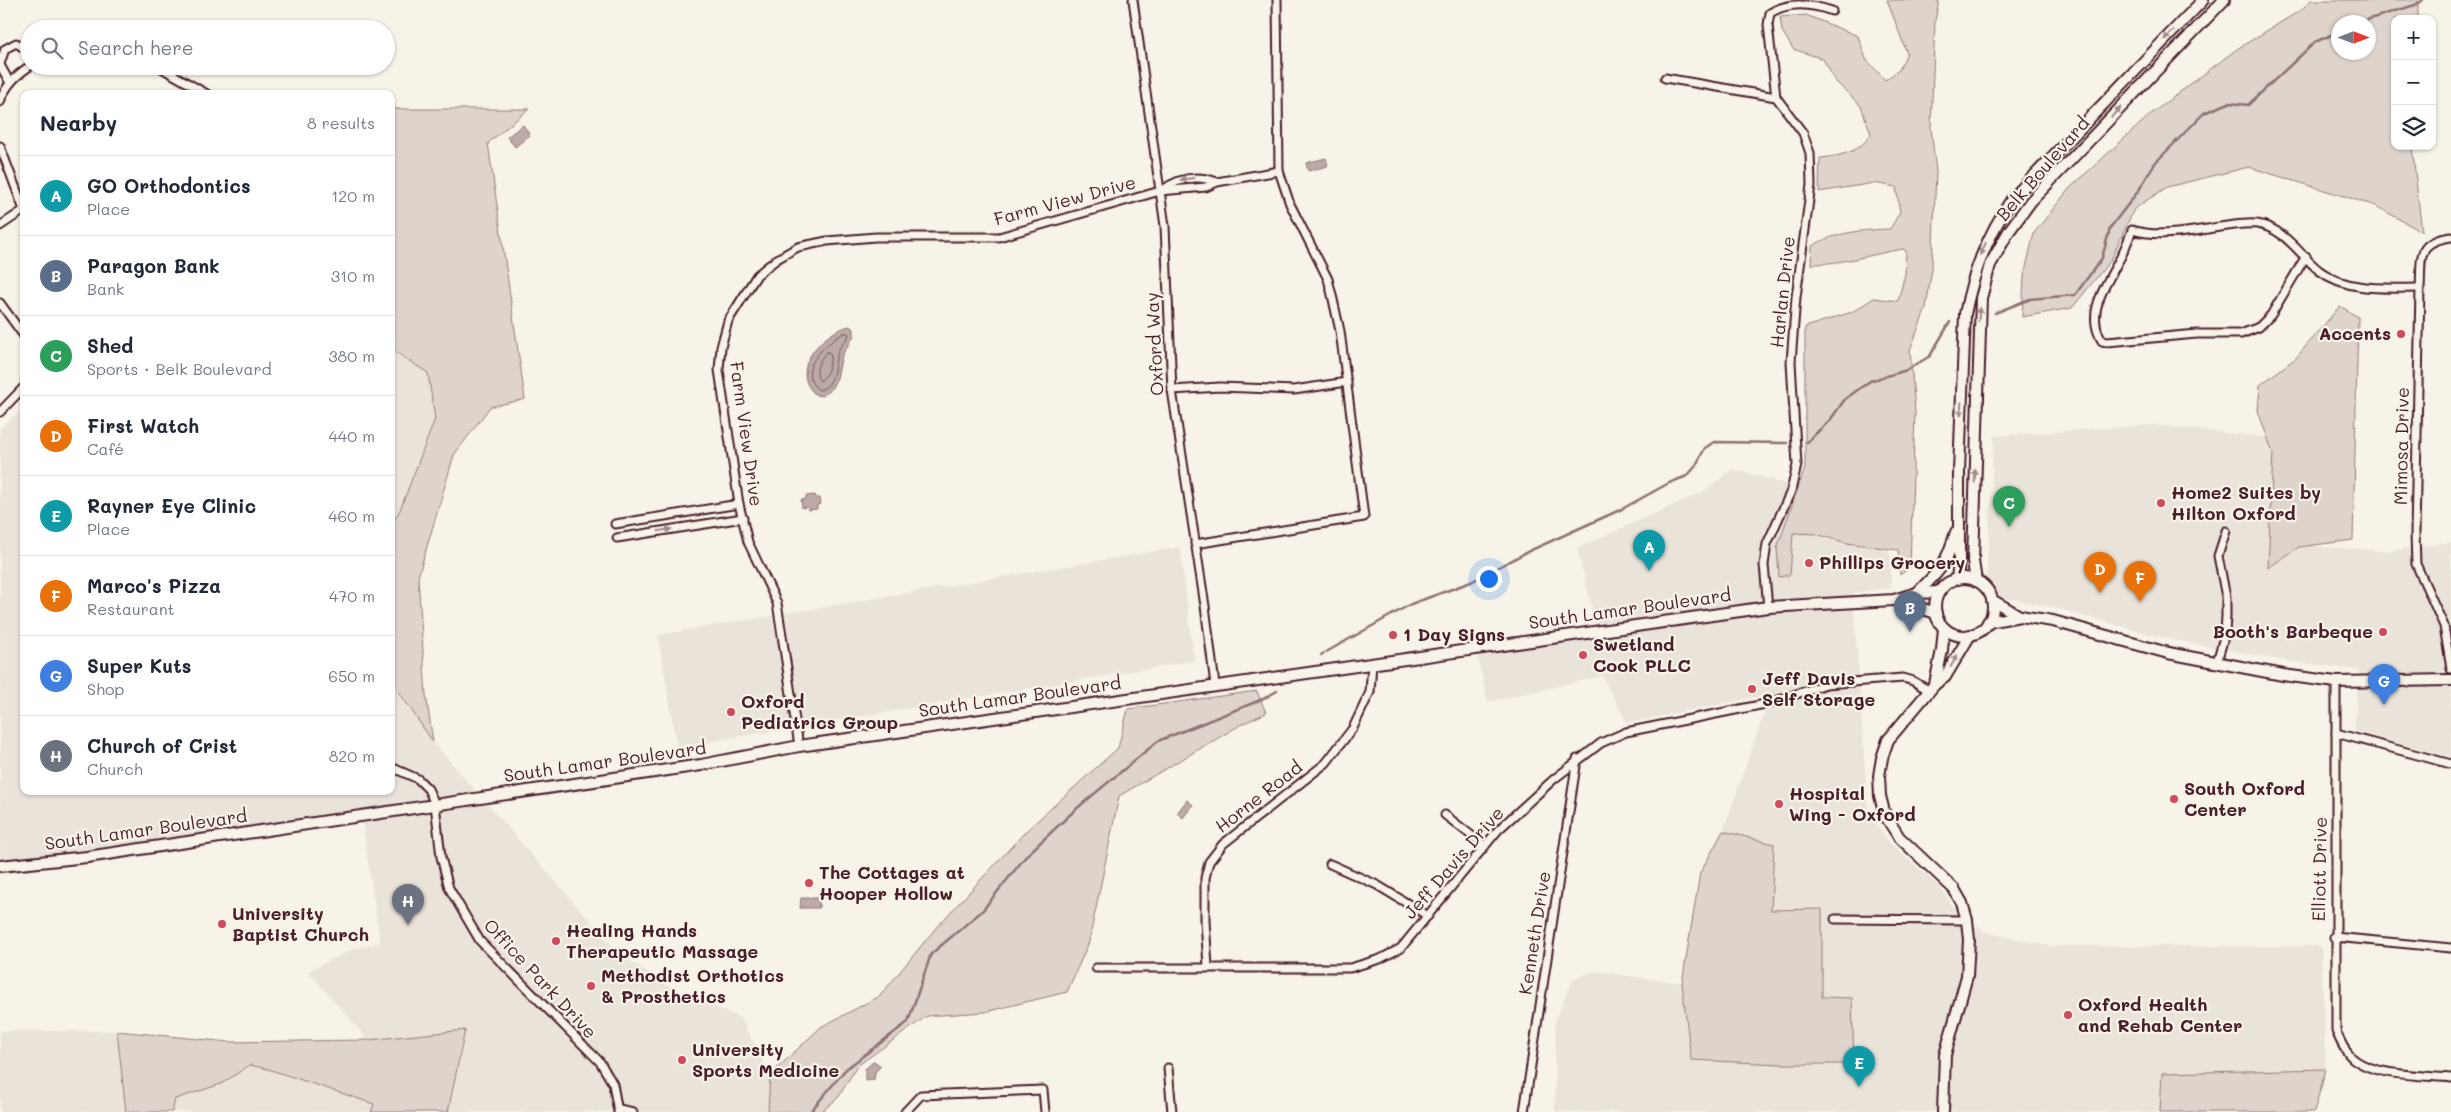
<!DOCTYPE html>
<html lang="en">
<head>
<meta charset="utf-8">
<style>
  :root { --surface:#fff; --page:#f6f6f7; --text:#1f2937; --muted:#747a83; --line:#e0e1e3; --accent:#d1495b }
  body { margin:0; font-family:Mali,sans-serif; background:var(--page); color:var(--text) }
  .controls { position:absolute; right:15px; top:15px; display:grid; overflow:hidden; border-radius:10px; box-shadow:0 1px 4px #0004 }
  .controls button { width:45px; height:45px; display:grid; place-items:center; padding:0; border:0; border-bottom:1px solid var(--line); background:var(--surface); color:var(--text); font:25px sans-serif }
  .compass { position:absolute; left:2331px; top:15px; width:45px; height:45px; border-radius:50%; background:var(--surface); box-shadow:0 1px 4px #0004; rotate:90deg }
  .you { position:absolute; left:1488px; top:578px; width:18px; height:18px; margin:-12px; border:4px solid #fff; border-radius:50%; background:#1a73e8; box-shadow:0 0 0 8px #1a73e833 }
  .badge { display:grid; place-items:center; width:32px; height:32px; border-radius:50%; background:var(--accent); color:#fff; font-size:16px; font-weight:700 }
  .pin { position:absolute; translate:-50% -41px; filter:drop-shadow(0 1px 2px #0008) }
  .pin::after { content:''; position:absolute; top:26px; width:18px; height:15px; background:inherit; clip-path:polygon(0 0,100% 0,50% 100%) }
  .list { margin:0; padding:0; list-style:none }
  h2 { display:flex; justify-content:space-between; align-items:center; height:65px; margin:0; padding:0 20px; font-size:21px }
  h2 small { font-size:16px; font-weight:400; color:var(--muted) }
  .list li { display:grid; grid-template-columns:32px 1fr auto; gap:15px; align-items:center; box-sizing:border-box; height:80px; padding:0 20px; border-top:1px solid var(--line) }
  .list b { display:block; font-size:19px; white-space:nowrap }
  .list p { margin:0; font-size:16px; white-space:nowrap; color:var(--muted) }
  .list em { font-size:16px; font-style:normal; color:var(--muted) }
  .icon { flex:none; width:28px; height:28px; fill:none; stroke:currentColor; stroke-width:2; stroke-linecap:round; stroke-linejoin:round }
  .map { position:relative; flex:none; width:2451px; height:1112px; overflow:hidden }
  .search { position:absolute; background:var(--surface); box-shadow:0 1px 4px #0004; left:20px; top:20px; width:375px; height:55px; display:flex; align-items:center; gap:12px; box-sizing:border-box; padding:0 18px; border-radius:28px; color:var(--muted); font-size:19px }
  .panel { position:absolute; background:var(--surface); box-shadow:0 1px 4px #0004; left:20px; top:90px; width:375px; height:705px; border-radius:10px }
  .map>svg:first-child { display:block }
  .built { fill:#eae3da }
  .green { fill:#ded4cc; stroke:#947a7c; fill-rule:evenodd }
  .water { fill:#bcaaa7; stroke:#8e7275 }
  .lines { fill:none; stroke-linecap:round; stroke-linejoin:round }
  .shore { stroke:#78575d; stroke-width:1 }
  .stream { stroke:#8e7275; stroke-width:2.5 }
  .street-casing { stroke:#4a1f2b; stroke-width:11 }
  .secondary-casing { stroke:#4a1f2b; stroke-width:14 }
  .street { stroke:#f7f3e8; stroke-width:7 }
  .secondary { stroke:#f7f3e8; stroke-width:10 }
  .oneway { fill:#a0898a }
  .poi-dot { fill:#d1495b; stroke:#f7f3e8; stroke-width:2 }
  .labels { text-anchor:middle; stroke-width:4.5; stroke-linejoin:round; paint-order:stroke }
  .street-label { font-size:18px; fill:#4a1f2b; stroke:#f7f3e8 }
  .poi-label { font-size:18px; font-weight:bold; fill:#4a1f2b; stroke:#f7f3e8; text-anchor:start }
</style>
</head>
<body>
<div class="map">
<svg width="2451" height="1112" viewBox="0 0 2451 1112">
  <rect width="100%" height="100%" fill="#f7f3e8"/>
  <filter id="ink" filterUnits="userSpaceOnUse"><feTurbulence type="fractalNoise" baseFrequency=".02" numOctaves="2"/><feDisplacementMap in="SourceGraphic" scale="10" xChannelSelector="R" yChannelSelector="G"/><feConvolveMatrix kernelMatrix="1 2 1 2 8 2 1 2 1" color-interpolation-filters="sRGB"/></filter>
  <g filter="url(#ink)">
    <g class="built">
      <path d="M391,349L428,373L435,419L400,511L391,525Z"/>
      <path d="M24,409V791H391V680L433,742L619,954L677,991L741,1018L770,1075L768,1112H448L465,1031L368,1040L308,971L353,949L380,943L362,820L115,861L0,874V428Z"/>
      <path d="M2153,425L2284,439L2308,546L2388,551L2451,542V757L2354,731L2359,670L2287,661L2169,639L2051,607L1986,594L1994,436Z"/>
      <path d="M1733,469L1809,491L1890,551L1891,588L1853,593L1868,813L1890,843L1941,888L1952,906L1985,932L2050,946H2321L2326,1069L2163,1073L2160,1112H1555V1019L1573,980L1593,971L1682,983L1691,1060L1781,1064H1854L1852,999L1822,997V909L1771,910L1774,844L1723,831L1771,694L1627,723L1602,676L1488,702L1477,654L1599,636L1577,548L1705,491Z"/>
      <path d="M1180,547L1194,661L677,747L658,635Z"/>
      <path d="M0,1031H117L126,1112H0Z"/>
      <path d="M250,1065L268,1069L374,1104L371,1112H172L175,1099L221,1084Z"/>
    </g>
    <g class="green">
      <path d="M1887,0H1939L1935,21L1931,128L1936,172L1932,268L1926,308L1910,350L1915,412L1910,567L1900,575L1898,550L1847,543L1816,534L1793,533L1790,575L1779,577L1777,548L1805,468V327L1852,312L1874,298L1898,301L1905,274L1906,251L1903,249C1872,254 1843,264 1811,264L1812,246C1836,232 1862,230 1890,229L1900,212L1896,187L1874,183L1819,192L1820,158C1841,156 1860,152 1871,134L1861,106L1836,82L1823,59L1793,49L1782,31L1780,17L1806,15L1858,36L1866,59L1885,80L1899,70L1907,53Z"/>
      <path d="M2311,0H2418V19H2395V146H2412L2422,232L2376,206L2249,167L2167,187L2134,209L2111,260L2072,308L2022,317L2024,276L2034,233L2069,189L2151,114L2237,49L2301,10ZM2338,22H2368V52H2338Z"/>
      <path d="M391,109H529L488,143L525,399L490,407L454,455L418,577L426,695L433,742L391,680V525L400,510L435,419L428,373L391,349V171L395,163L391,154Z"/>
      <path d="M2340,306L2358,317L2353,540L2299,547L2268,568L2273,453L2258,411L2260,385L2296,358Z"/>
      <path d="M1257,691L1266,713L1244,723L1119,796L1089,942L1067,992L985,1012L927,1016L857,1066L838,1098L821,1112H768L770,1075L821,1027L880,996L935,929L1027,830L1118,748L1128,709Z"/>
      <path d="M1723,831L1774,844L1771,910L1822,909V997L1852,998L1854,1064H1781L1691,1060L1682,983L1700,873Z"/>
      <path d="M465,1030L448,1112H371L374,1104L268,1069L250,1065L221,1084L175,1099L172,1112H126L117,1031L229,1042L368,1040Z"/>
      <path d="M2326,1069L2314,1112H2160L2162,1073Z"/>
    </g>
    <g class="water">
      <path d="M523,125L530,135L515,147L507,137Z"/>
      <path d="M1326,158L1328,166L1308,171L1306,163Z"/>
      <path d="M849,326L854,329V336L842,355L837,378L830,391L822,396L816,395C787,370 822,333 849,326Z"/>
      <path d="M815,495L816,498H820L821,504L817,505V509L808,510L807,507L802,508L801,500L806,499V496Z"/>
      <path d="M1187,800L1193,805L1183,818L1177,813Z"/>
      <path d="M801,898H819V908H800Z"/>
      <path d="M874,1061L881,1066L875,1072L874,1080L865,1081V1069Z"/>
    </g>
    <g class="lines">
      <g class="shore">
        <path d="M844,333H848L849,335C846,341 842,344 839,349C833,361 837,387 819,390C793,370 827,343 844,333Z"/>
        <path d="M827,352L831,354C830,363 828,376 820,381C813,372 819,359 827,352Z"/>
      </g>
      <g class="stream">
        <path d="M2360,22L2415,5L2423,0"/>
        <path d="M1995,313L2030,299L2075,295L2102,258L2110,228L2139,190L2155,163L2204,113L2229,103L2248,105L2315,42L2338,32"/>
        <path d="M1807,442L1831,419L1845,399L1870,381L1907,370L1930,356L1950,322"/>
        <path d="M1321,655L1411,604L1471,582L1527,552L1622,509L1669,483L1687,476L1695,467L1705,448L1714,442L1787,443"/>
        <path d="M810,1112L846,1069L908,1022L931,954L982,911L1027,855L1075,810L1158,741L1263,699L1277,691"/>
      </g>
      <g class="street-casing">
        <g id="street">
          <path d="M1133,0L1165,226L1172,390L1205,606L1215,685"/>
          <path d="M0,64L5,49L16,43L29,51"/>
          <path d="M0,65L10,83"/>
          <path d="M158,66L207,94"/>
          <path d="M1665,78L1776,97L1803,133L1810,153L1811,185L1796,297L1791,362L1797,465L1791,491L1767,544L1764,565L1768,607"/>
          <path d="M1776,97L1768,25L1770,13C1790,1 1811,4 1832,11"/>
          <path d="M0,102C5,86 16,75 30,66"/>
          <path d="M0,146L24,210"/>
          <path d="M1161,191C1178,178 1196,174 1217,182"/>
          <path d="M0,226L24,210"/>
          <path d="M2451,237C2415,242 2422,258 2420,288L2415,534L2416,564L2444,626L2451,669"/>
          <path d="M2306,256L2271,315L2259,327L2241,334H2197L2107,342L2102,341C2085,313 2105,287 2118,262C2124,252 2128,241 2132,230C2161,239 2197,230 2227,226C2236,225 2247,223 2257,224C2285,228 2300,256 2320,271C2348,292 2387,288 2420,288"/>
          <path d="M0,303L24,336"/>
          <path d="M1172,390L1220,387L1294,390L1347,382"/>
          <path d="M0,412L24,387"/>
          <path d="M615,524L739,504"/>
          <path d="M617,538L743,518"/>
          <path d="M1195,544L1364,517L1340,331L1332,295L1328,279L1290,204L1279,171L1277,0"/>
          <path d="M2217,662L2225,633L2226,616V597L2218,556L2226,531"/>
          <path d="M2336,682V1031C2339,1038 2342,1046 2347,1052C2364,1077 2423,1075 2451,1078"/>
          <path d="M2336,733L2451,764"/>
          <path d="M799,746L777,603L748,542L739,504L719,370L721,347L728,321L757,275L777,259L798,247L827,241L876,237H999L1160,191L1206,187L1217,182L1279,171"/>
          <path d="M391,767L418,779L428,789L435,804L441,857L449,888L480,941L600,1062L613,1084L618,1112"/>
          <path d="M1445,815L1485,846"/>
          <path d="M1330,864L1377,885L1428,916"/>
          <path d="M1835,919L1967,920"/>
          <path d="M2334,937L2451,948"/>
          <path d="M1208,966L1205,921V878L1209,862L1223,844L1326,763L1353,728L1370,692L1372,664"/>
          <path d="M1096,968H1350L1380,959L1401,948L1498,830L1554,779L1601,743L1626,732L1770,703L1826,684L1903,678L1913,681L1930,691"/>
          <path d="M1168,1068L1172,1112"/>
          <path d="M619,1109L633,1112"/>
          <path d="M905,1112L921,1095L1043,1090L1045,1112"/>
          <path d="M1524,1112L1577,759"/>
        </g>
      </g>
      <g class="secondary-casing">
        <g id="secondary">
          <circle cx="1964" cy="607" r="29"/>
          <path d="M1957,579L1959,560V472L1965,314C1974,269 1987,237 2012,199L2203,0"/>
          <path d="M1976,581L1973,561L1981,298L1990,265L2009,231L2031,201L2224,0"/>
          <path d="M1917,593C1941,569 1945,567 1956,532"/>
          <path d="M1895,600L1936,613"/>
          <path d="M1992,600L2020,616"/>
          <path d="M1988,622L2020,616L2053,621L2168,653L2283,675L2336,682L2451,680"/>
          <path d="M1935,684L1942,650L1944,628"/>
          <path d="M0,866L87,857L701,765L799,746L1768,607L1894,600L1917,593L1939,592"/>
          <path d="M1943,1112L1945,1055L1967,976L1969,940L1967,920L1962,903L1954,889L1899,837L1885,815L1880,796L1879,776L1882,758L1888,740L1935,684L1945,677L1970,635"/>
        </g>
      </g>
      <use href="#street" class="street"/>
      <use href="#secondary" class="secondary"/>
    </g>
    <defs><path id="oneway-solid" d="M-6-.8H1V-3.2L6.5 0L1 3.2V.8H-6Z" transform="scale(1.25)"/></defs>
    <g class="oneway">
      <use href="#oneway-solid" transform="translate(2169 35) rotate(134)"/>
      <use href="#oneway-solid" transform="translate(2116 112) rotate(-47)"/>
      <use href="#oneway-solid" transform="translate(1187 179) rotate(171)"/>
      <use href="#oneway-solid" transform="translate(1983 249) rotate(114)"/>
      <use href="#oneway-solid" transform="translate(1979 314) rotate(-86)"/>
      <use href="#oneway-solid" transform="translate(1961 409) rotate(92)"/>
      <use href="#oneway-solid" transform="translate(1975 476) rotate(-88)"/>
      <use href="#oneway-solid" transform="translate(665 530) rotate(-9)"/>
      <use href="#oneway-solid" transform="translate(1954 661) rotate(-61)"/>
    </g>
  </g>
  <g class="poi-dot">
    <circle cx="2401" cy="334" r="5"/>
    <circle cx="2161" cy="503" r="5"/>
    <circle cx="1809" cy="563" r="5"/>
    <circle cx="2383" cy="632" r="5"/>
    <circle cx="1393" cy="635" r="5"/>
    <circle cx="1583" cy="655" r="5"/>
    <circle cx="1752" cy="689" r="5"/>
    <circle cx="731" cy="712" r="5"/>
    <circle cx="2174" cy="799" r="5"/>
    <circle cx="1779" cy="804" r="5"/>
    <circle cx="809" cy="883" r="5"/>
    <circle cx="222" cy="924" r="5"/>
    <circle cx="556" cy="941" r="5"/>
    <circle cx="591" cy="986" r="5"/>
    <circle cx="2068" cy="1015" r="5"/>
    <circle cx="682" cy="1060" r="5"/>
  </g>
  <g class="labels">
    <g class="street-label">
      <text transform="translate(2043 169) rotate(-49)" y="6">Belk Boulevard</text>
      <text transform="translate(1065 201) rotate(-15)" y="6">Farm View Drive</text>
      <text transform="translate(1783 292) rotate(-84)" y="6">Harlan Drive</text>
      <text transform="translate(1155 344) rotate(-93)" y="6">Oxford Way</text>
      <text transform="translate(746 434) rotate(82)" y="6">Farm View Drive</text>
      <text transform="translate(2402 446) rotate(-89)" y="6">Mimosa Drive</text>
      <text transform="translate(1630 609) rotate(-8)" y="6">South Lamar Boulevard</text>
      <text transform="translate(1020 697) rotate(-8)" y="6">South Lamar Boulevard</text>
      <text transform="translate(605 762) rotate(-8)" y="6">South Lamar Boulevard</text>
      <text transform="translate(1259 797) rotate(-38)" y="6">Horne Road</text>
      <text transform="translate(146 830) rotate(-8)" y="6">South Lamar Boulevard</text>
      <text transform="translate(1454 863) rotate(-49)" y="6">Jeff Davis Drive</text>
      <text transform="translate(2320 869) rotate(-89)" y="6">Elliott Drive</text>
      <text transform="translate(1535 933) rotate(-81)" y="6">Kenneth Drive</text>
      <text transform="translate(540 979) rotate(47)" y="6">Office Park Drive</text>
    </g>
    <g class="poi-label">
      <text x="2391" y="340" text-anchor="end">Accents</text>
      <text x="2171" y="499">Home2 Suites by<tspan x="2171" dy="21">Hilton Oxford</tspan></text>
      <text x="1819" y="569">Phillips Grocery</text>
      <text x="2373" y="638" text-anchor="end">Booth's Barbeque</text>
      <text x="1403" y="641">1 Day Signs</text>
      <text x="1593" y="651">Swetland<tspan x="1593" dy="21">Cook PLLC</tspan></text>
      <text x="1762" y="685">Jeff Davis<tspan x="1762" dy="21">Self Storage</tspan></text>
      <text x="741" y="708">Oxford<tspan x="741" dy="21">Pediatrics Group</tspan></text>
      <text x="2184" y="795">South Oxford<tspan x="2184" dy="21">Center</tspan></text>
      <text x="1789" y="800">Hospital<tspan x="1789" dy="21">Wing - Oxford</tspan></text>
      <text x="819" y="879">The Cottages at<tspan x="819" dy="21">Hooper Hollow</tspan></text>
      <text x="232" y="920">University<tspan x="232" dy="21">Baptist Church</tspan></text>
      <text x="566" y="937">Healing Hands<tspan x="566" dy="21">Therapeutic Massage</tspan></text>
      <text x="601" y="982">Methodist Orthotics<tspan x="601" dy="21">&amp; Prosthetics</tspan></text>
      <text x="2078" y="1011">Oxford Health<tspan x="2078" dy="21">and Rehab Center</tspan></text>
      <text x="692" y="1056">University<tspan x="692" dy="21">Sports Medicine</tspan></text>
    </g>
  </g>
</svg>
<div class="controls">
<button>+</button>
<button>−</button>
<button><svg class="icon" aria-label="layers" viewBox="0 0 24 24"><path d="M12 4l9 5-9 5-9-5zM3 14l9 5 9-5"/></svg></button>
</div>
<svg class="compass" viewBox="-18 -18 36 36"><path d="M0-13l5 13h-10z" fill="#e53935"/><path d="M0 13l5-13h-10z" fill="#747a83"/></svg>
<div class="you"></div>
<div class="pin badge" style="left:1649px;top:571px;background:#0f9aa8">A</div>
<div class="pin badge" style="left:1910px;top:632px;background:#5c6f8a">B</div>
<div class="pin badge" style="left:2009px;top:527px;background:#2e9e5b">C</div>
<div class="pin badge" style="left:2100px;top:593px;background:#e8710a">D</div>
<div class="pin badge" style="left:1859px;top:1087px;background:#0f9aa8">E</div>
<div class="pin badge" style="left:2140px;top:602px;background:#e8710a">F</div>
<div class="pin badge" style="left:2384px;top:705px;background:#3f7fe0">G</div>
<div class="pin badge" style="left:408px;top:925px;background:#6b7280">H</div>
<div class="search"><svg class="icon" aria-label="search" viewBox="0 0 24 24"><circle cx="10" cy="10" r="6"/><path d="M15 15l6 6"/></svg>Search here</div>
<section class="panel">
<h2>Nearby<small>8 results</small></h2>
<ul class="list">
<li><span class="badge" style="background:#0f9aa8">A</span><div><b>GO Orthodontics</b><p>Place</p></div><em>120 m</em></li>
<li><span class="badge" style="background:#5c6f8a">B</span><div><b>Paragon Bank</b><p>Bank</p></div><em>310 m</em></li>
<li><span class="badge" style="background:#2e9e5b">C</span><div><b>Shed</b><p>Sports · Belk Boulevard</p></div><em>380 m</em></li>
<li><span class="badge" style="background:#e8710a">D</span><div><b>First Watch</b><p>Café</p></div><em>440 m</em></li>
<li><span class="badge" style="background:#0f9aa8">E</span><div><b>Rayner Eye Clinic</b><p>Place</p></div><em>460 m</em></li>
<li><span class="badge" style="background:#e8710a">F</span><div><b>Marco's Pizza</b><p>Restaurant</p></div><em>470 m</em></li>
<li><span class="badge" style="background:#3f7fe0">G</span><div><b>Super Kuts</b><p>Shop</p></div><em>650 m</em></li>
<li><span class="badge" style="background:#6b7280">H</span><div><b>Church of Crist</b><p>Church</p></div><em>820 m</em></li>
</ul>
</section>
</div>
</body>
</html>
